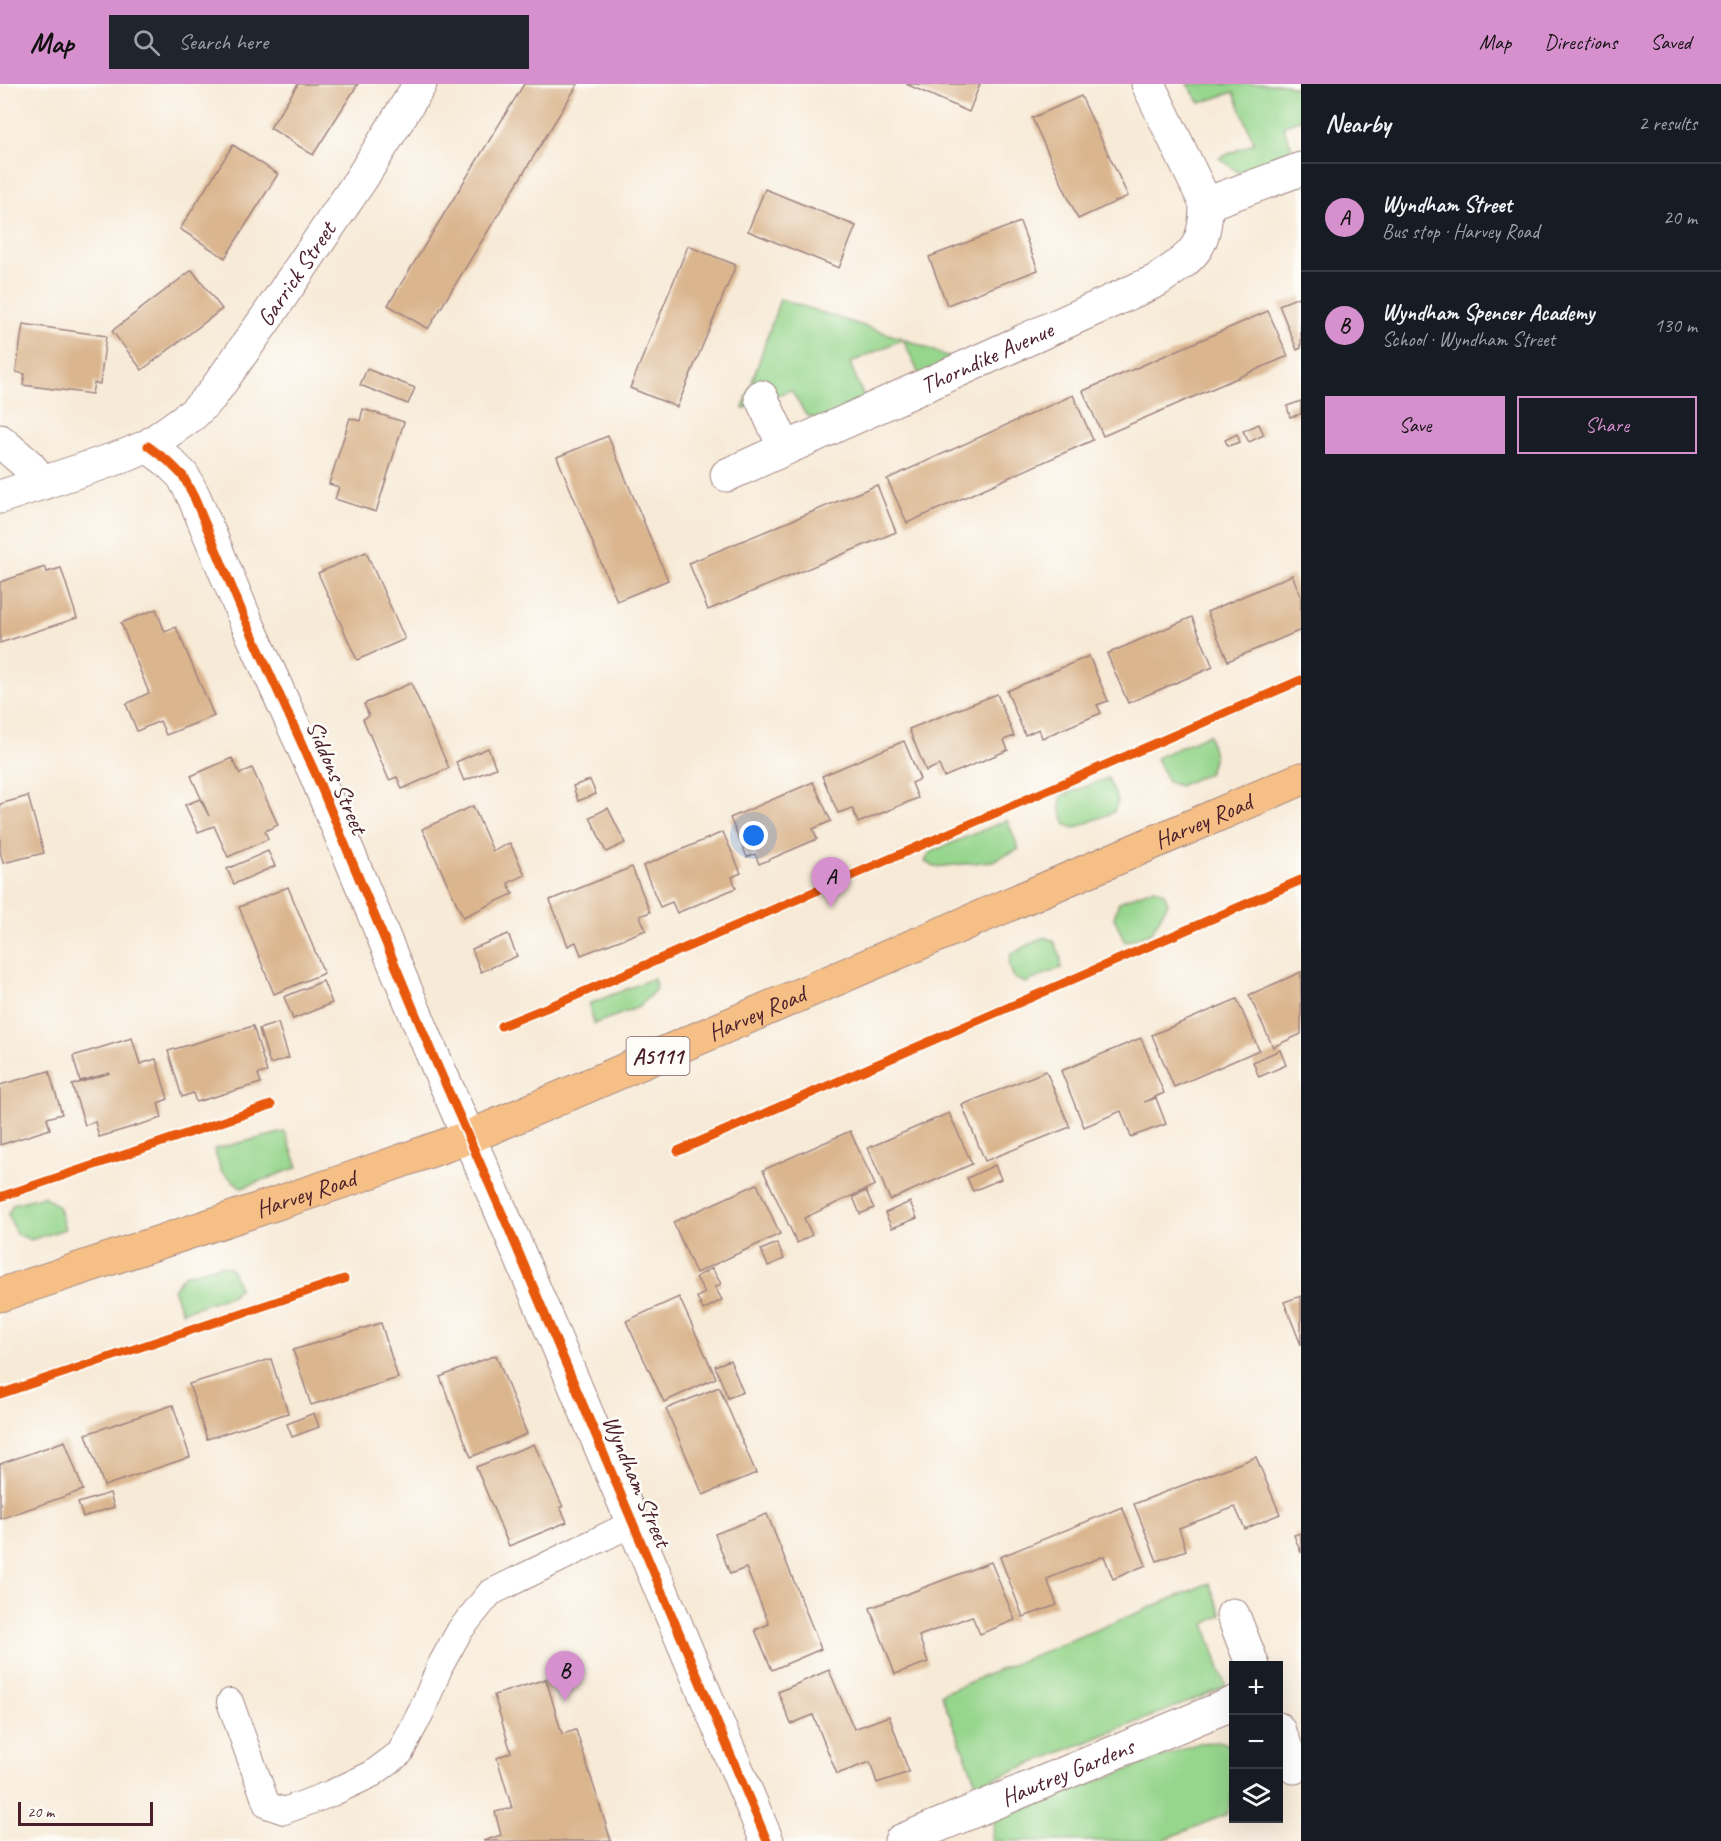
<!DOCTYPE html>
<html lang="en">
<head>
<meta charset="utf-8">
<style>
  :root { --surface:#171b24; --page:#20242c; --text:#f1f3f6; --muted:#9ea1a6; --line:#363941; --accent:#d690ce }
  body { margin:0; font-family:Caveat,sans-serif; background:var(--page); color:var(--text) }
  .controls { position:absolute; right:18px; bottom:18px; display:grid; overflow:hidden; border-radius:0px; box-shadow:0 6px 24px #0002 }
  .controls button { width:54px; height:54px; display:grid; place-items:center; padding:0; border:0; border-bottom:2px solid var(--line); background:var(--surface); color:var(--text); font:30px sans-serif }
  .scale { position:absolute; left:18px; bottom:15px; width:135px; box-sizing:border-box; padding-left:6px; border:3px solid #4a1f2b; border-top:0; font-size:16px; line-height:21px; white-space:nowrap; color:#4a1f2b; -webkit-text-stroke:4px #fdfcf7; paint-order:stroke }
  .you { position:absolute; left:754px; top:752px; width:21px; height:21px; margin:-15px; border:4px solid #fff; border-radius:50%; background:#1a73e8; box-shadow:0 0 0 9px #1a73e833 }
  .badge { display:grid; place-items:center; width:39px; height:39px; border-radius:50%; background:var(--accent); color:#111; font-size:20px; font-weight:700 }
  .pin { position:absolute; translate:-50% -50px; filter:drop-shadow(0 2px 3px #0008) }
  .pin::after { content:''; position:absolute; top:32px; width:21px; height:18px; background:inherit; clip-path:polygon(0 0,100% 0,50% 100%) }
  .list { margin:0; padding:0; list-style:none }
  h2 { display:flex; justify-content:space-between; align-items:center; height:78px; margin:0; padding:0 24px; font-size:26px }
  h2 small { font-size:20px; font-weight:400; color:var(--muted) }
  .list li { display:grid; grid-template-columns:39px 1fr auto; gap:18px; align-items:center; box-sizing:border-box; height:108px; padding:0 24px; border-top:2px solid var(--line) }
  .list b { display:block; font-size:22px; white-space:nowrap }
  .list p { margin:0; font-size:20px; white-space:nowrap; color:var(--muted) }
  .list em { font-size:20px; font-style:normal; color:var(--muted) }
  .actions { display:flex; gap:12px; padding:18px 24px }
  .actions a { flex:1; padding:14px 0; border:2px solid var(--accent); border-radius:0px; text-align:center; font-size:21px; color:var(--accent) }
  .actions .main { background:var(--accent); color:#111 }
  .icon { flex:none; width:33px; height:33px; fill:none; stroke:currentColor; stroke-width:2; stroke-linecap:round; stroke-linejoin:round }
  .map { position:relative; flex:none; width:1301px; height:1757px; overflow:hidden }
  header { display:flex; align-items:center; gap:36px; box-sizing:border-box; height:84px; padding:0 30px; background:var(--accent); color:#111 }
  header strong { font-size:28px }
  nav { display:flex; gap:33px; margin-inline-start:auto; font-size:21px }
  .search { width:420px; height:54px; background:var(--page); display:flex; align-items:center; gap:15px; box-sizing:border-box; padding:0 21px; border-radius:0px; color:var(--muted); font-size:22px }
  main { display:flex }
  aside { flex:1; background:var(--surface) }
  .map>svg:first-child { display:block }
  .green { fill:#95d58c; stroke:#707a5c; stroke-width:1.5 }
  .building { fill:#dab58e }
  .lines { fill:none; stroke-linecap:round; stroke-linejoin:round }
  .lane-casing { stroke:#a08481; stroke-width:28 }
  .street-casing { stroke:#a08481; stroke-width:35 }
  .highway-casing { stroke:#a08481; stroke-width:35 }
  .lane { stroke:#fff; stroke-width:26 }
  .street { stroke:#fff; stroke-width:33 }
  .highway { stroke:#f5bf86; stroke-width:33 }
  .cycleway-casing { stroke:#fdfcf7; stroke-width:13 }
  .cycleway { stroke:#e8590c; stroke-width:9 }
  .labels { text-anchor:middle; stroke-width:5; stroke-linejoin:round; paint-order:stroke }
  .shield { fill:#fdfcf7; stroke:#806168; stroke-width:1.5 }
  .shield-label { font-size:22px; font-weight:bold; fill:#4a1f2b }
  .street-label { font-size:24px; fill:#4a1f2b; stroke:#fdfcf7 }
</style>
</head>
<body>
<header>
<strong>Map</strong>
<div class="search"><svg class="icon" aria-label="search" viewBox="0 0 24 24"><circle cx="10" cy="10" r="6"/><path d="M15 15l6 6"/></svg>Search here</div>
<nav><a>Map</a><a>Directions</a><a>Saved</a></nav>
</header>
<main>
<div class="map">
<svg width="1301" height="1757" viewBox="0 0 1301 1757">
  <rect width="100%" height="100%" fill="#fdfcf7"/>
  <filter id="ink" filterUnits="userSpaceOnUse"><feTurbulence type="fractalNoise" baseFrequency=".0167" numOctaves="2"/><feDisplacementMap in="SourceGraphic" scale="12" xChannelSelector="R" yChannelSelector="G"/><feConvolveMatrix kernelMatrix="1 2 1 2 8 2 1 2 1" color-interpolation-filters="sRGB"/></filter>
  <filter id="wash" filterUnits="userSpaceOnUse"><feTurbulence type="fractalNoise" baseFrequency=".008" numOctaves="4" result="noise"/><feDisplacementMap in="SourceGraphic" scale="24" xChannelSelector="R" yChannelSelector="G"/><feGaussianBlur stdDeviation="1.35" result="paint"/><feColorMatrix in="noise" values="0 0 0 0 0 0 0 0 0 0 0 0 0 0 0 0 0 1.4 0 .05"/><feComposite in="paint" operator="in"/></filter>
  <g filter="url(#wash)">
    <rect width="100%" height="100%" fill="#f7ead7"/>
    <g class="green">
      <path d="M1187,0H1286L1301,6V35L1283,42L1298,78L1249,92L1238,88L1219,74L1254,59L1234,8L1200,19Z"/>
      <path d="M780,215L904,255L970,281L924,301L903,255L850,279L869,326L822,338L806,331L791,306L743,325Z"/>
      <path d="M1209,650L1214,672L1209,689L1179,702L1168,698L1156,674Z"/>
      <path d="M1108,694L1118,717L1114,728L1075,744L1066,741L1060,724L1061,712Z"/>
      <path d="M1007,736L1019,765L992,777L935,783L925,778L930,768Z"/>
      <path d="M1154,804L1164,809L1168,819L1152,848L1125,858L1114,834L1119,818Z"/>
      <path d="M1044,853L1054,857L1061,873V884L1025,899L1014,894L1009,881L1011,870Z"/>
      <path d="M654,894L656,905L639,923L594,940L589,920Z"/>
      <path d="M285,1048L298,1083L242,1104L221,1087L214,1065Z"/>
      <path d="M44,1112L58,1122L65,1145L31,1156L16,1150L8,1130L13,1120Z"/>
      <path d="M220,1181L231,1184L239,1204L232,1211L182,1228L173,1205L184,1191Z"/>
      <path d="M1209,1499L1222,1531L1205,1540L1226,1603L977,1701L941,1610Z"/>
      <path d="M1222,1658L1233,1662V1706L1227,1730L1161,1757H991L995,1736L1198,1659Z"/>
    </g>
    <g id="blocks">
      <g class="building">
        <path d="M298,0H358L313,71L270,44Z"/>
        <path d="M524,0H578L428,245L388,221Z"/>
        <path d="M906,0H980L969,28Z"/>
        <path d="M1081,12L1128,112L1078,135L1032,34Z"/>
        <path d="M233,61L278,90L225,174L180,145Z"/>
        <path d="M765,105L856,142L839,184L748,147Z"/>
        <path d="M1020,138L1038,186L947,221L929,173Z"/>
        <path d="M688,162L736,181L677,323L630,304Z"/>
        <path d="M192,186L222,225L142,286L112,247Z"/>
        <path d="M1301,212V264L1297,266L1279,221Z"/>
        <path d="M1268,227L1288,272L1103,352L1083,307Z"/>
        <path d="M23,240L106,252L100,300L94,299L92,310L23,301L25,290L16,288Z"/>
        <path d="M367,285L415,304L408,320L360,301Z"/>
        <path d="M1073,311L1093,356L907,439L887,395Z"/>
        <path d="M1301,317V330L1290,333L1287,322Z"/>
        <path d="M363,325L404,338L376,428L335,415L339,403L329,400L350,334L360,337Z"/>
        <path d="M1259,340L1264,351L1249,358L1243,347Z"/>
        <path d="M1237,350L1240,358L1228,362L1225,356Z"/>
        <path d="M608,352L668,496L617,517L557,373Z"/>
        <path d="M877,401L896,448L708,526L689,479Z"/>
        <path d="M366,468L405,555L357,576L318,489Z"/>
        <path d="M45,483L47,488L61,484L77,534L0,559V498Z"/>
        <path d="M1292,491L1301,512V546L1228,577L1207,528Z"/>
        <path d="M156,525L165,548L176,543L214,632L166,651L160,637L137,647L126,620L149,609L121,539Z"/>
        <path d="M1192,533L1213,583L1128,619L1107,570Z"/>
        <path d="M1089,572L1108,617L1097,621L1101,629L1042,654L1039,645L1025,651L1007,607Z"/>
        <path d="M411,599L449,684L402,705L397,693L389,696L363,635L369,632L364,620Z"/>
        <path d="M997,610L1014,652L1004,656L1008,666L944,693L939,681L926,687L909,645Z"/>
        <path d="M904,657L920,695L912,699L918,714L858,739L852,724L838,729L822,692Z"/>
        <path d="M488,664L496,684L464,697L456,678Z"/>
        <path d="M232,674L240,690L252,684L278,741L265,747L268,755L228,773L214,742L198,748L185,721L200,715L209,732L191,692Z"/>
        <path d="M590,696L596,710L578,717L573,702Z"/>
        <path d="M813,698L831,737L813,745L817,755L759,780L755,770L747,773L730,734Z"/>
        <path d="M28,712L44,769L3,779L0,767V720Z"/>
        <path d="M473,722L493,767L510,759L525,791L508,799L513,810L463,833L422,745Z"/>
        <path d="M608,724L625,759L606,768L590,733Z"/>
        <path d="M723,748L741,789L732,793L736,804L677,829L672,818L660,823L643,782Z"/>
        <path d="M268,767L275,782L234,800L227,785Z"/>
        <path d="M632,783L650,828L640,832L646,846L581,871L576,858L568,862L550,816Z"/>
        <path d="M288,803L324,889L274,910L239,823Z"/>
        <path d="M508,850L517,872L481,888L472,865Z"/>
        <path d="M1301,888V950L1273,963L1249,911Z"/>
        <path d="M323,897L332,919L293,935L284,913Z"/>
        <path d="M1237,915L1259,966L1174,1003L1152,951Z"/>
        <path d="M278,939L289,974L270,980L259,945Z"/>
        <path d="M253,942L267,988L258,990L261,999L196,1018L193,1009L182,1013L168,967Z"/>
        <path d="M132,954L140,980L156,975L168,1015L158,1019L162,1034L99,1053L95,1038L85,1041L72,1001L110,989L80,997L73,972Z"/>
        <path d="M1141,954L1164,1009L1144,1018L1156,1014L1166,1040L1131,1053L1121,1027L1084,1043L1061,987Z"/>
        <path d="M1280,966L1286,981L1259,993L1253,978Z"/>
        <path d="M49,987L62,1030L47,1034L50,1045L0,1061V1001Z"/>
        <path d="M1046,987L1070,1043L985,1077L962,1021Z"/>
        <path d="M949,1029L972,1080L890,1116L868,1064Z"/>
        <path d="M850,1047L875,1101L804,1134L812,1151L797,1159L763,1086Z"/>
        <path d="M995,1081L1001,1095L973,1107L967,1094Z"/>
        <path d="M757,1100L780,1150L696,1189L673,1138Z"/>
        <path d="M866,1107L874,1124L860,1130L853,1113Z"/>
        <path d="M910,1118L917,1134L892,1144L885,1129Z"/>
        <path d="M777,1159L784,1175L768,1182L761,1166Z"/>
        <path d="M712,1184L721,1200L715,1203L722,1216L703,1226L697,1213L705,1209L696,1193Z"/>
        <path d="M1301,1212V1261L1284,1218Z"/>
        <path d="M679,1213L716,1294L664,1318L626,1237Z"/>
        <path d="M381,1239L398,1294L311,1321L293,1266Z"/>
        <path d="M496,1271L527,1350L471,1373L440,1293Z"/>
        <path d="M271,1275L288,1329L207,1355L189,1300Z"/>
        <path d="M730,1276L743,1308L728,1314L715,1282Z"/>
        <path d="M719,1303L756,1389L703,1411L666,1325Z"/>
        <path d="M173,1321L190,1373L104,1402L86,1350Z"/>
        <path d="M314,1329L319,1343L292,1353L287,1340Z"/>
        <path d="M65,1357L83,1406L0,1435V1380Z"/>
        <path d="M534,1360L563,1423H560L567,1438L509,1462L476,1383Z"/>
        <path d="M1256,1373L1280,1430L1245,1445L1235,1423L1179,1444L1186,1466L1157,1477L1134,1420Z"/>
        <path d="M110,1409L114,1423L83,1433L78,1419Z"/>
        <path d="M1122,1423L1146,1481L1113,1495L1104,1472L1047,1495L1057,1521L1023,1533L1000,1473Z"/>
        <path d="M767,1430L821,1565L772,1586L755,1546L769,1540L746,1484L730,1490L715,1450Z"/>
        <path d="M1301,1449V1469L1294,1451Z"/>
        <path d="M991,1478L1015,1536L980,1550L972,1532L919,1552L928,1578L895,1590L870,1524Z"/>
        <path d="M829,1586L854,1645L889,1632L909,1688L877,1699L870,1678L837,1690L813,1631L791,1640L778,1608Z"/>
        <path d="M546,1595L562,1650L576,1646L611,1757H483L501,1751L495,1728L512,1724L497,1674L511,1668L494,1611Z"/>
      </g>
    </g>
  </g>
  <g filter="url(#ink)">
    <use href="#blocks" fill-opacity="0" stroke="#a08481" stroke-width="1.5"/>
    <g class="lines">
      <g class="lane-casing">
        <path id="lane" d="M230,1618L267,1721L284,1727L332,1709L372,1690L400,1669L422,1626L440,1582L460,1546L490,1509L633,1439"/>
      </g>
      <g class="street-casing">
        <g id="street">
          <path d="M1206,120L1301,85"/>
          <path d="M761,313L785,364"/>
          <path d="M0,357L28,381L43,399"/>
          <path d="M148,362L168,377L183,392L194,413L246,537L316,691L431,967L508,1143L767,1757"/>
          <path id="s1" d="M727,391L1156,197C1191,173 1206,166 1206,120L1148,0"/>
          <path id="s2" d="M0,413L127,371L148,362L193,330L211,312L267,233L361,95L420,0"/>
          <path d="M1233,1531L1253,1582"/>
          <path d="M1278,1645L1294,1683"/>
          <path id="s3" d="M901,1757L1234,1619"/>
        </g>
      </g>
      <g class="highway-casing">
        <g id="highway">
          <path id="s4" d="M0,1211L353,1094L469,1053L1301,695"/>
        </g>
      </g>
      <use href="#lane" class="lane"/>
      <use href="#street" class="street"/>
      <use href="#highway" class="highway"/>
      <g class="cycleway-casing">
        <g id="cycleway">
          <path d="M148,362L168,377L183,392L194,413L246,537L316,691L431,967L508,1143L767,1757"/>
          <path d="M501,942L563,917L1301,596"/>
          <path d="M678,1067L1301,796"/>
          <path d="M0,1113L271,1021"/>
          <path d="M0,1310L344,1195"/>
        </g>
      </g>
      <use href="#cycleway" class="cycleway"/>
    </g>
  </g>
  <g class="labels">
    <rect class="shield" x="626.5" y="953" width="63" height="38" rx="4.5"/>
    <g class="shield-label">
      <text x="658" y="980">A5111</text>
    </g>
    <g class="street-label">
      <text dy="8" stroke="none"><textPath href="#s2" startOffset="386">Garrick Street</textPath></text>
      <text dy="8" stroke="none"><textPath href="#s1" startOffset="285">Thorndike Avenue</textPath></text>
      <text transform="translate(337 693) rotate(67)" y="8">Siddons Street</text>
      <text dy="8" stroke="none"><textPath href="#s4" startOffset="1294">Harvey Road</textPath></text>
      <text dy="8" stroke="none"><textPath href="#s4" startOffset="808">Harvey Road</textPath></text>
      <text dy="8" stroke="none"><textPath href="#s4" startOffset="322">Harvey Road</textPath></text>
      <text transform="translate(637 1397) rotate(67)" y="8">Wyndham Street</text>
      <text dy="8" stroke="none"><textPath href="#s3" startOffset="180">Hawtrey Gardens</textPath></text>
    </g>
  </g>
</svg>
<div class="controls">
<button>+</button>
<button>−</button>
<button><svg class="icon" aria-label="layers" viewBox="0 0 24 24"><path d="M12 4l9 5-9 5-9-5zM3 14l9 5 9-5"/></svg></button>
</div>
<div class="scale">20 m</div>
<div class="you"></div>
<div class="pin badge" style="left:831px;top:823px">A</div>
<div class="pin badge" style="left:565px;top:1617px">B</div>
</div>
<aside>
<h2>Nearby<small>2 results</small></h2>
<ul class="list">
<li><span class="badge">A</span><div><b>Wyndham Street</b><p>Bus stop · Harvey Road</p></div><em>20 m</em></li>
<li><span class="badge">B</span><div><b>Wyndham Spencer Academy</b><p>School · Wyndham Street</p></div><em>130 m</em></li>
</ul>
<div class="actions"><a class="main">Save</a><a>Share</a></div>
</aside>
</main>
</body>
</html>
